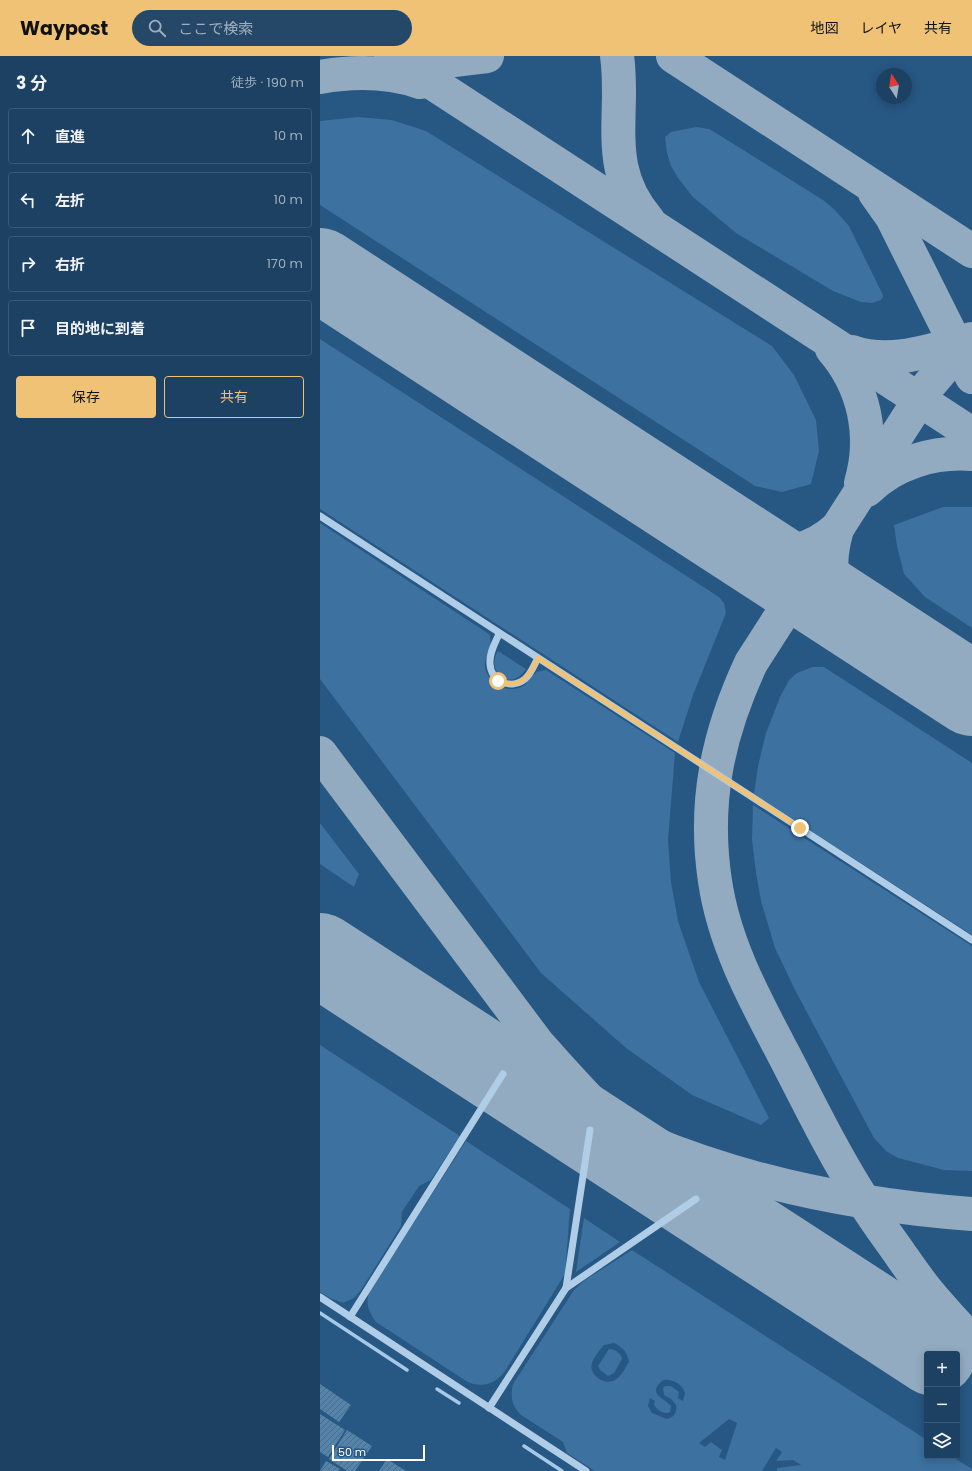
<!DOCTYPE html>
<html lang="ja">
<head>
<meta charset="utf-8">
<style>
  :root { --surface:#1d4162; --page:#254868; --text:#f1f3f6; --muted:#a0afbe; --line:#3b5a77; --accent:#efc276 }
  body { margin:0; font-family:Poppins,"Noto Sans JP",sans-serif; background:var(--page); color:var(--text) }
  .controls { position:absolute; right:12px; bottom:12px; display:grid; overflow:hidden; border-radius:4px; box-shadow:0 2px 10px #0003 }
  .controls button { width:36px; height:36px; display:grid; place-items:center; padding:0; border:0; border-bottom:1px solid var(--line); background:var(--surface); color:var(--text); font:20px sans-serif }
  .compass { position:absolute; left:556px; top:12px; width:36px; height:36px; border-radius:50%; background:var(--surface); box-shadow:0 2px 10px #0003; rotate:348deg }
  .scale { position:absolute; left:12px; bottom:10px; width:93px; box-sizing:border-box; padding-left:4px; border:2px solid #fff; border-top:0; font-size:11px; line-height:14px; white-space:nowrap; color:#fff; -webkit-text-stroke:3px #275783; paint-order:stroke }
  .stop { position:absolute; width:12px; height:12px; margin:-9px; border:3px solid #efc276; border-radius:50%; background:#fff }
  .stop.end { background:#efc276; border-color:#fff; box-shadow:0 1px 4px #0008 }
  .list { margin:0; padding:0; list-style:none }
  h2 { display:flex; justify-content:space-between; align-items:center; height:52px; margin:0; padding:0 16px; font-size:17px }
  h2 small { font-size:13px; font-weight:400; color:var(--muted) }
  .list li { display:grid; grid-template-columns:26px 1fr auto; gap:12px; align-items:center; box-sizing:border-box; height:56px; margin:0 8px 8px; padding:0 8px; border:1px solid var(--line); border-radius:4px }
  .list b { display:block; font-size:15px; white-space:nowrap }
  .list em { font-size:13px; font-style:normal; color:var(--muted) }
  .actions { display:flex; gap:8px; padding:12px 16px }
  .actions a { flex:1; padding:9px 0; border:1px solid var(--accent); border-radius:4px; text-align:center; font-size:14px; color:var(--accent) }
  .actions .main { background:var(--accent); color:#111 }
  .icon { flex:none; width:22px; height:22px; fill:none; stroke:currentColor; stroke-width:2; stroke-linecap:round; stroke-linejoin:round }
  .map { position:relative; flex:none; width:652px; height:1415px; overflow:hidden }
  header { display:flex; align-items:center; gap:24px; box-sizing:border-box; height:56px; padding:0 20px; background:var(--accent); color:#111 }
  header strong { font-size:19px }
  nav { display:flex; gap:22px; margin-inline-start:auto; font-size:14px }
  .search { width:280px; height:36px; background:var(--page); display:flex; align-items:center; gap:10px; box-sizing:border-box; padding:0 14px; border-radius:22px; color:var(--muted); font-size:15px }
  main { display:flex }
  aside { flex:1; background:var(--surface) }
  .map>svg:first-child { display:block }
  .grass { fill:#3c71a0; fill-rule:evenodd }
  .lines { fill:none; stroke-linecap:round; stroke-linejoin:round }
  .stream { stroke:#a5c9e7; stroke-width:3.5 }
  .taxiway { stroke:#93abc1; stroke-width:34 }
  .runway { stroke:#93abc1; stroke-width:84 }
  .building { fill:url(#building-hatch) }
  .minor { stroke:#b0cde7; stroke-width:7 }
  .route { stroke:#efc276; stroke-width:5 }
</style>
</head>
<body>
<header>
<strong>Waypost</strong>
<div class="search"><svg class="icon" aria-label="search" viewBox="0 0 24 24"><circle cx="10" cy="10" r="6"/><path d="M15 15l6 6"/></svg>ここで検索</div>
<nav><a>地図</a><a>レイヤ</a><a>共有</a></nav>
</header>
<main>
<aside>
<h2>3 分<small>徒歩 · 190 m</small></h2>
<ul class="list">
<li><svg class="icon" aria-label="ahead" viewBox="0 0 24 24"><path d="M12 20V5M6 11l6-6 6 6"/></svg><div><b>直進</b></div><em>10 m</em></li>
<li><svg class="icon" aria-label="left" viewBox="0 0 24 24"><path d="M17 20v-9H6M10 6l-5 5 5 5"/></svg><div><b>左折</b></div><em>10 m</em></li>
<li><svg class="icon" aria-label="right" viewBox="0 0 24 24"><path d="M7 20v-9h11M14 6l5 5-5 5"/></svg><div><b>右折</b></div><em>170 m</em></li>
<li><svg class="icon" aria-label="arrive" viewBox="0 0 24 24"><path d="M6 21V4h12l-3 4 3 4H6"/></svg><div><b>目的地に到着</b></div></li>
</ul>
<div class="actions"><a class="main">保存</a><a>共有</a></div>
</aside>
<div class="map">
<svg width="652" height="1415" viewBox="0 0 652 1415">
  <defs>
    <pattern id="building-hatch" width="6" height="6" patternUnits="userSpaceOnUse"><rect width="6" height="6" fill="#5483ac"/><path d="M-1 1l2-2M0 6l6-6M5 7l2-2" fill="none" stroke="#506a81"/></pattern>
  </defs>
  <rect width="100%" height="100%" fill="#275783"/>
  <g class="grass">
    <path d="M38,61L72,64L106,75L452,290L474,319L496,364L499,395L491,428L462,436L435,430L0,149V65Z"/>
    <path d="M376,71L389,73L396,77L503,144L514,153L529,170L562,237L563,241L561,244L552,247L541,246L513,235L416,177L373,141L358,122L351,110L347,97L345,81L351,76Z"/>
    <path d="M0,283L399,541L404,547L406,557L373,639L358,686L0,453Z"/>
    <path d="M623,451H652V572L605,541L584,518L577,490L574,469Z"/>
    <path d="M0,467L169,578C177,598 151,606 176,628C181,633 191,634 199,632C208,629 211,619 217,616C220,615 224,614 226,614L355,697L348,784L351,826L358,865L379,926L449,1062L441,1069L372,1039L306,992L221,917L0,623Z"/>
    <path d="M178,595L206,613C189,638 165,614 178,595Z"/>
    <path d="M493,611H504L652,707V879L434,738L438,710L446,677L460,641L469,624L477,617Z"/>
    <path d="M433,749L652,890V1115L624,1114L578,1102L566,1095L554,1082L475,934L455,892L441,845L436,817L432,784Z"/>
    <path d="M0,767L39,818L34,831L0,808Z"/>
    <path d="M0,989L140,1080L111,1124L99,1130L82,1156L81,1170L41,1234L34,1242L23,1247L10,1242L0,1236Z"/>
    <path d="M146,1085L250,1153L245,1218L185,1315C176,1328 161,1333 146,1325L56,1266C49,1257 45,1247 49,1236Z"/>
    <path d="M264,1162L300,1186L256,1216Z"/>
    <path d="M312,1194L607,1384V1400H631L652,1413V1415H457V1412L481,1409L473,1404L456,1405L462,1396L456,1392L442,1415H275L247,1397L243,1386L201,1359C192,1350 190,1341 193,1328L254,1234L265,1224ZM294,1287C304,1292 307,1296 309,1306C305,1312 301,1321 295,1324C285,1330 268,1319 272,1307C274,1301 280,1294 284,1289ZM343,1324C353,1323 362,1328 365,1337L363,1345L358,1342L359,1336L351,1330H345L343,1332L344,1339L351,1343L356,1349C357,1356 355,1361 347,1363L332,1357L328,1350L330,1342L335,1345L334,1348C336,1354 344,1359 350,1356L351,1350C342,1340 327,1338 343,1324ZM409,1363L417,1367L405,1404L399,1401L402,1394L391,1386L385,1391L379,1387Z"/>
    <path d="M289,1293C295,1293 301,1297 302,1303L294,1317L288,1320L280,1314L278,1310Z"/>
  </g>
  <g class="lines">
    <g class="stream">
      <path d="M0,1257L87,1314"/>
      <path d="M117,1333L139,1347"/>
      <path d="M204,1390L242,1415"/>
    </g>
    <g class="taxiway">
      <path d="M71,0L652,378"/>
      <path d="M297,0C299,13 299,26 299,40C298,89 294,124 328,164"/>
      <path d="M353,0L652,195"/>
      <path d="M76,11L167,0"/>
      <path d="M0,21C34,15 67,15 100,26"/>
      <path d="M555,137L572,161L652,321"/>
      <path d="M652,289L627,308L609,329L431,607C398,678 383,746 395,825C404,887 434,942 463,997C489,1047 513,1097 543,1144C555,1164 569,1182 582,1201C590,1212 598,1224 607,1235C621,1252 637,1269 652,1286"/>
      <path d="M512,293C544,330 555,379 541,427"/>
      <path d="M532,296C572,310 614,293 652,283"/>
      <path d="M547,434C574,407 614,395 652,398"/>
      <path d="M516,477C505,517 513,541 544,568"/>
      <path d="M412,482C421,486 429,491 438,494C464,502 495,492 515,474"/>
      <path d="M0,697L218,988C238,1010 258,1033 280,1055C326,1101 379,1141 432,1180"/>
      <path d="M149,995L227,1039L278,1064"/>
      <path d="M326,1085C430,1128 541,1150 652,1158"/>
    </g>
    <g class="runway">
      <path d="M0,214L652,638"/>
      <path d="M0,899L614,1298"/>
    </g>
  </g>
  <g class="building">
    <path d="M0,1328L31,1349L19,1366L0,1353Z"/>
    <path d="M0,1358L25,1374L8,1401L0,1396Z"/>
    <path d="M27,1374L52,1390L35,1415H27L9,1403Z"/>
    <path d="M67,1403L86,1415H59Z"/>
    <path d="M6,1405L20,1413L18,1415H0Z"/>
  </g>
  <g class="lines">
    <g class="minor">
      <path d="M0,460L652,884"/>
      <path d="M179,578C175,587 169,597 170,608C171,626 191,634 205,623C211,618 214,609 218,602"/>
      <path d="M246,1232L376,1143"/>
      <path d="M0,1241L266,1415"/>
      <path d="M30,1261L183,1018"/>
      <path d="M169,1352L246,1232L270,1074"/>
    </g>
  </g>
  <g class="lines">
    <path class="route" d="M178,625C201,634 209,620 218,602L480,772"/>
  </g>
</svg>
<div class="controls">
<button>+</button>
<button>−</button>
<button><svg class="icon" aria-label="layers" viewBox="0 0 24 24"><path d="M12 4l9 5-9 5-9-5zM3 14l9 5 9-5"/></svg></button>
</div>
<svg class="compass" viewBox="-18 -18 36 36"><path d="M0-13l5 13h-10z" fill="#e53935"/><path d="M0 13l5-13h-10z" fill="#a0afbe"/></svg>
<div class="scale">50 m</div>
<div class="stop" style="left:178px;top:625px"></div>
<div class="stop end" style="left:480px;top:772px"></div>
</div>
</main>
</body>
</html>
